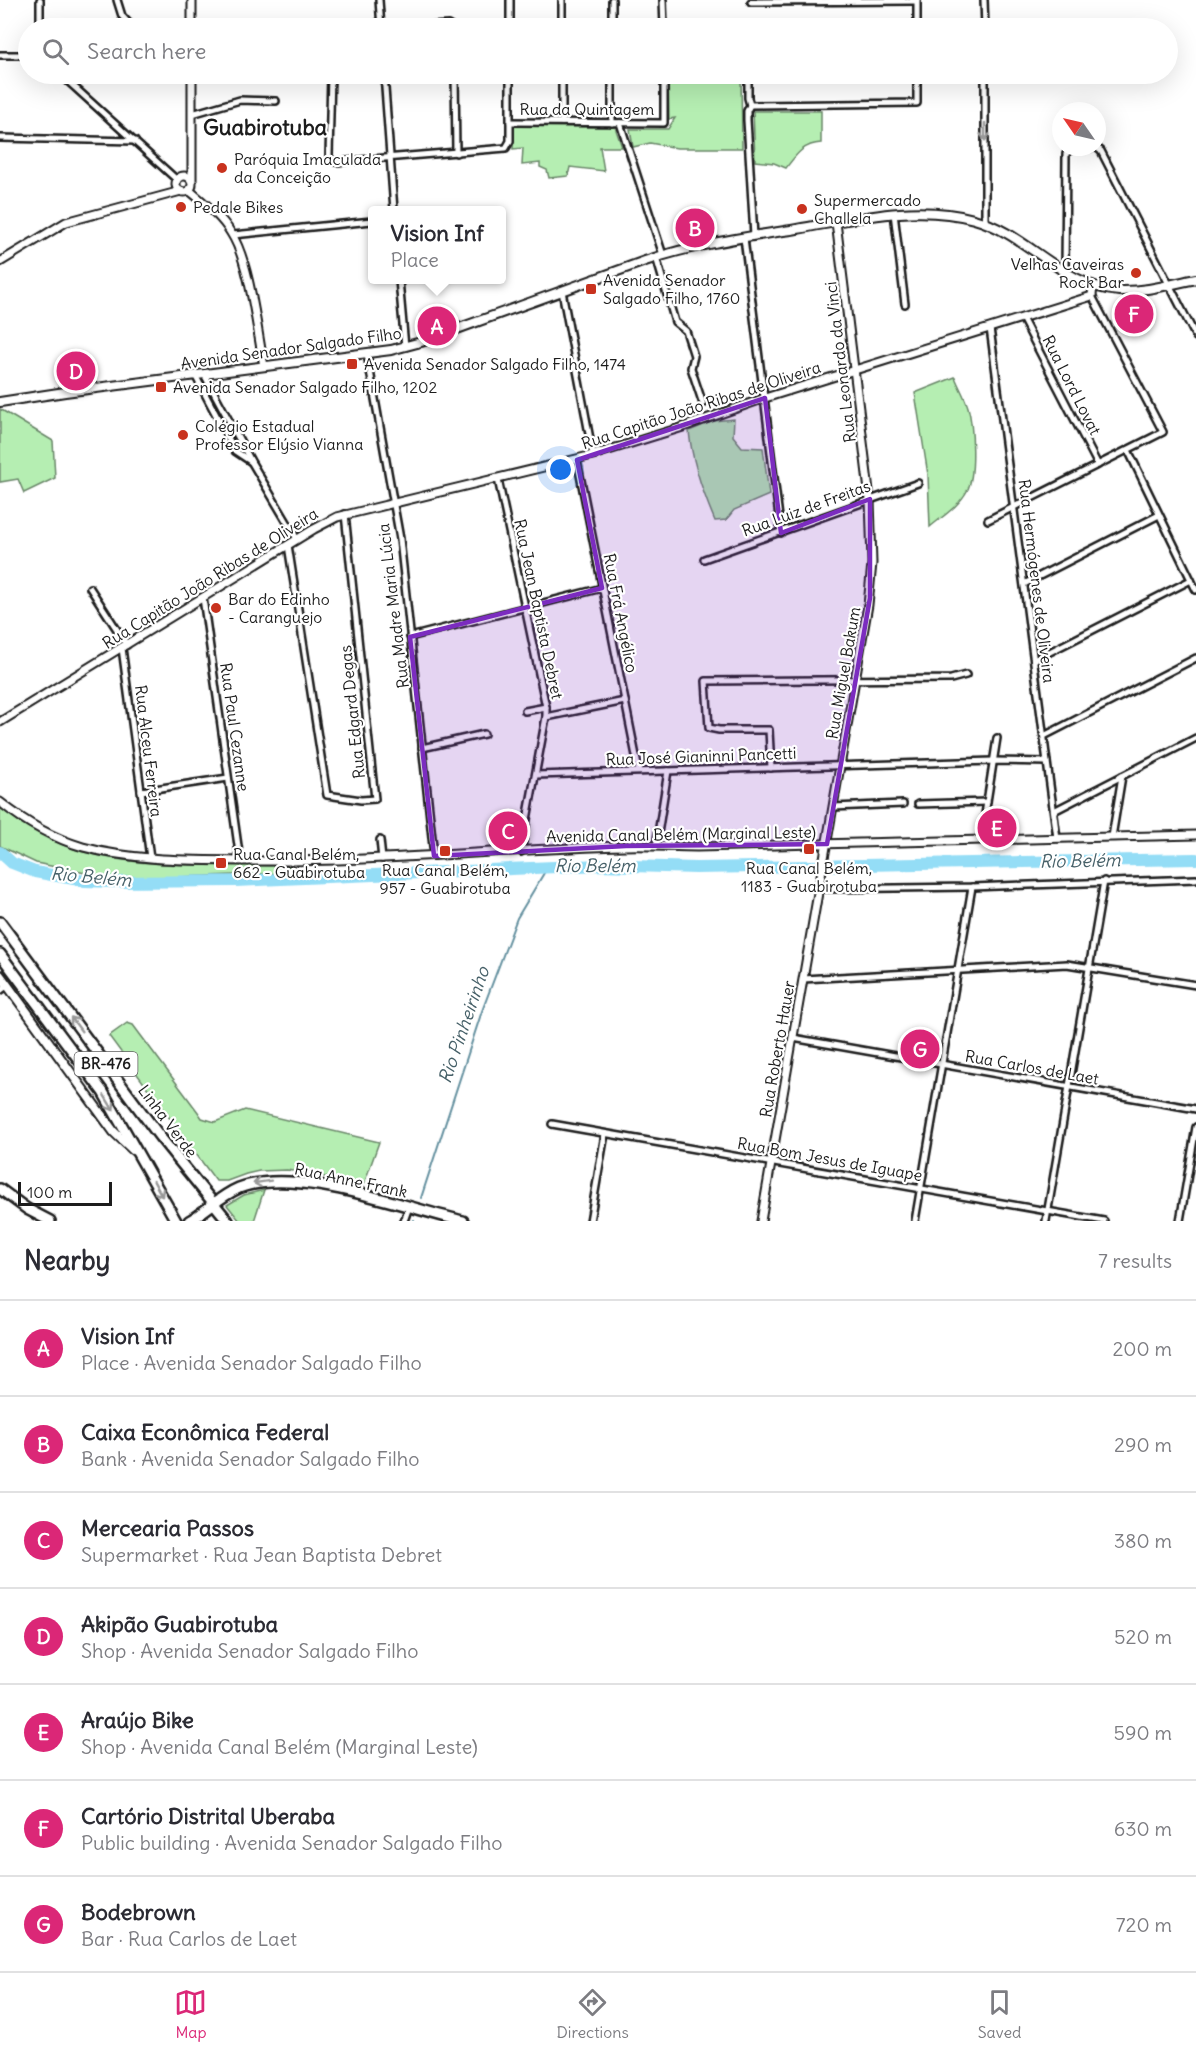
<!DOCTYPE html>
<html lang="en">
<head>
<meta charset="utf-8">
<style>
  :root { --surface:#fff; --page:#f2f2f3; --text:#2b2b33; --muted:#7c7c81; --line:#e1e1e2; --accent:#db2777 }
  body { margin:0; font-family:Delius,sans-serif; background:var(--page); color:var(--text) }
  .compass { position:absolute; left:1052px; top:102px; width:54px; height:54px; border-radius:50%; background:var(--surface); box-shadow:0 6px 24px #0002; rotate:304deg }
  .scale { position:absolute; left:18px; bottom:15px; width:94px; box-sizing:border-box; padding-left:6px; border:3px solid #1c1c1c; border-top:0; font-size:16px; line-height:21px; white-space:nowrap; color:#1c1c1c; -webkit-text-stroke:4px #fff; paint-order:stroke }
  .you { position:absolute; left:561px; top:470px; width:21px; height:21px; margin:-15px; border:4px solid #fff; border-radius:50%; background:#1a73e8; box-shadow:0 0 0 9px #1a73e833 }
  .badge { display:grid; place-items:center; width:39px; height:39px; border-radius:50%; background:var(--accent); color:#fff; font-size:20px; font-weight:700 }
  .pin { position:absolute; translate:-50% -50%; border:3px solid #fff; box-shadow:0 2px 6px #0006 }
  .popup { position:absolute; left:368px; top:206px; width:138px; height:78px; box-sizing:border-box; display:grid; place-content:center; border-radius:6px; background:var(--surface); filter:drop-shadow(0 2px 4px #0005); font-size:20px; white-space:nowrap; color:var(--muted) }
  .popup b { font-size:22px; color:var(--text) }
  .popup::after { content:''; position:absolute; left:50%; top:100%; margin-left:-12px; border:12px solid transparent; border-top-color:var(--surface) }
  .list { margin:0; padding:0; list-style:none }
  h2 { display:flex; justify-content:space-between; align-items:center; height:78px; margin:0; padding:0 24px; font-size:26px }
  h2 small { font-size:20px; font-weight:400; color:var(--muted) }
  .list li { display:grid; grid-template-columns:39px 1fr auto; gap:18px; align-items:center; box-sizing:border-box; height:96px; padding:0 24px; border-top:2px solid var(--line) }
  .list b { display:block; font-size:22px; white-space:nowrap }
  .list p { margin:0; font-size:20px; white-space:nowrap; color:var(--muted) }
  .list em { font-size:20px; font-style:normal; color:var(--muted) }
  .icon { flex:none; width:33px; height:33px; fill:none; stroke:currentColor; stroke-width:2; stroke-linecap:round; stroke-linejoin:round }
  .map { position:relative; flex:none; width:1196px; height:1221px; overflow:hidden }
  .search { position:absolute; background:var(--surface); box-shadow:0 6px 24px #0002; left:18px; right:18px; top:18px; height:66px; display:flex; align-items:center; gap:15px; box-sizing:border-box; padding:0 21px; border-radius:33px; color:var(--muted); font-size:22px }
  .sheet { height:750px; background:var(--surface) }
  nav { display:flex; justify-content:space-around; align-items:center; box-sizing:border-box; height:84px; border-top:2px solid var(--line); background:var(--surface); font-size:16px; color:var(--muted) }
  nav a { display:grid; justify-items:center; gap:3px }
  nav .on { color:var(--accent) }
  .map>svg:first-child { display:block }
  .green { fill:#b5eeb2; stroke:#688567; stroke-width:1.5 }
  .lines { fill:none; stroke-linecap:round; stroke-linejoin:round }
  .stream { stroke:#64909f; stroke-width:2 }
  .river { stroke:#94ddf6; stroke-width:12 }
  .minor-casing { stroke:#1c1c1c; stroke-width:10 }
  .tertiary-casing { stroke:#1c1c1c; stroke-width:11 }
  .secondary-casing { stroke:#1c1c1c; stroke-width:12 }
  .primary-casing { stroke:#1c1c1c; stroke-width:14 }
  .trunk-casing { stroke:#1c1c1c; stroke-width:14 }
  .minor { stroke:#fff; stroke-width:5 }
  .tertiary { stroke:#fff; stroke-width:7 }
  .secondary { stroke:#fff; stroke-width:8 }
  .primary { stroke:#fff; stroke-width:9 }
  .trunk { stroke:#fff; stroke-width:9 }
  .oneway { stroke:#999 }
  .marked { fill:#7b2cbf; fill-opacity:0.2; stroke:#7b2cbf; stroke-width:4.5; stroke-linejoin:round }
  .poi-dot { fill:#c8321e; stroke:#fff; stroke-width:2 }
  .labels { text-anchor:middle; stroke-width:4.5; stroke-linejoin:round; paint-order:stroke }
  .shield { fill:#fff; stroke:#606060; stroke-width:1.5 }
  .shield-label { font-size:15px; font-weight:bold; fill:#1c1c1c }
  .street-label { font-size:16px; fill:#1c1c1c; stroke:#fff }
  .poi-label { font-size:16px; fill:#1c1c1c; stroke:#fff; text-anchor:start }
  .water-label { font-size:18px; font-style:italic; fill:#466068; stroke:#fff }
  .district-label { font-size:22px; font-weight:bold; fill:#1c1c1c; stroke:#fff }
</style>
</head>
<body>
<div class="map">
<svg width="1196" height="1221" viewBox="0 0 1196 1221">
  <rect width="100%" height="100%" fill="#fff"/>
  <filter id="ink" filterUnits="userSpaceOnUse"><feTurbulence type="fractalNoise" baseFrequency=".0167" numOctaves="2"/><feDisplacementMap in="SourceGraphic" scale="12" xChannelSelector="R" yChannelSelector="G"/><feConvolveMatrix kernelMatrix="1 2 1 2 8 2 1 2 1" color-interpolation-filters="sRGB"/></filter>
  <g filter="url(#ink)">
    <g class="green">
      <path d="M668,74H741L742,148H677L650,143L633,147L630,129H668L675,118L669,119Z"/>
      <path d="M753,111H821V143C803,144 796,155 786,168L774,163L755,161Z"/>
      <path d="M514,126L615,127L622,147H600L604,171L570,167L568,176L549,178L547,170L540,167V163L522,165L523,148L513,149Z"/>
      <path d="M955,377C959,387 965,397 968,407C973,425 976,475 967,491C959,506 943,516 930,527L928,475L915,393Z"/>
      <path d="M0,409L53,441L55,478L24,493L18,479L0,482Z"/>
      <path d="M734,419L733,436L742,447L763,448L769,495L734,510L726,520L715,521C703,493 692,462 689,431L713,421Z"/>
      <path d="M0,806C25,826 53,844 84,852C148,870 225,864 291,866L290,873L115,879L36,863L0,846Z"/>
      <path d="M127,1023L133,1025L198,1112L202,1118L215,1122L245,1110L379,1142L364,1184L287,1170L259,1171L246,1174L227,1181H216L109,1036Z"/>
      <path d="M264,1190L254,1221H240L227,1205L244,1195Z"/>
    </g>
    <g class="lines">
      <g class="stream">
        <path d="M421,1198L482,1011L517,918L547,868"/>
        <path d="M414,1221V1220"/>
      </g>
      <path class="river" d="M0,852L12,863L35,872L85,881L111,882L235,881L601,865L696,868L1196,859"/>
      <g class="minor-casing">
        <g id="minor">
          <path d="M117,0L122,16L133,28"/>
          <path d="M379,0L381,28"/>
          <path d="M510,0V28"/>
          <path d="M562,0V28"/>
          <path d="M663,0L664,28"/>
          <path d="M917,0V28"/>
          <path d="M984,0L985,28"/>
          <path d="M751,2L917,1"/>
          <path d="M40,28V0"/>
          <path d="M399,28L448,25L453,28"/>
          <path d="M612,28V0"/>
          <path d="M0,55H28"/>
          <path d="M60,74L177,180"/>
          <path d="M331,74L329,156L331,160L336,162L506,148L510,141V74"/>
          <path d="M384,74L394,210"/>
          <path d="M455,74L456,153"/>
          <path d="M562,74V122"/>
          <path d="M748,74V98L750,105L747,111V120L754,236"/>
          <path d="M985,74V222"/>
          <path d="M750,105L917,103V74"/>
          <path d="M192,114L240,100L276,101"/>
          <path d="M510,122L664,123V74"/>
          <path d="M612,123V74"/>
          <path d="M620,123L663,255"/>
          <path d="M0,138L135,141"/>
          <path d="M894,213L905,304"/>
          <path d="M233,235L372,221"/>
          <path d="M744,238L781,533"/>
          <path d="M656,257L675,322L686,331L694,356L691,368L703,404"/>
          <path d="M1065,271L1066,154L1072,148L1096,147L1101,151L1196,337"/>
          <path d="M399,280L405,347"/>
          <path d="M562,291L593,455"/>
          <path d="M1022,318L1098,465"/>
          <path d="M990,328L1057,838"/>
          <path d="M367,354L400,539L434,856"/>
          <path d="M204,374L252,463L297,539"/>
          <path d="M195,375L235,451L250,461"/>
          <path d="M1128,450L1196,590"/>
          <path d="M577,460L639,771"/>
          <path d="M498,479L546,707V717L521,852"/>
          <path d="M988,520L1163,432L1092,296"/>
          <path d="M288,545L327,795L361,800L375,799L345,514"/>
          <path d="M704,559L918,483"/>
          <path d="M1024,584L1159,515"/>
          <path d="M90,588L127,645"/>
          <path d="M203,598L240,860"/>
          <path d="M410,637L602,588"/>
          <path d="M122,648L150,858"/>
          <path d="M1034,660L1191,580"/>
          <path d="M525,711L546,707"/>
          <path d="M546,717L625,701"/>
          <path d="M1044,736L1196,658"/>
          <path d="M422,748L484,734"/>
          <path d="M771,768L769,730H719L709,728L706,681L951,679L966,675"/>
          <path d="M536,775L993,761L1047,762"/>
          <path d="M141,791L228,778"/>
          <path d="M918,804L987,802"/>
          <path d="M833,807L903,804"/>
          <path d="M1054,811L1196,738"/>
          <path d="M1112,837L1122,776"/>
          <path d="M380,840L382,859"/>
          <path d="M981,840L997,738"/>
          <path d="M656,846L668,771"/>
          <path d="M819,889L972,887L1196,879"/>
          <path d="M803,979L1067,964L1196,985"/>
          <path d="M0,991L8,985"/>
          <path d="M793,1038L1196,1109"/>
          <path d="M552,1124L1104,1221"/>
          <path d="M404,1221L409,1207"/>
          <path d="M590,1221L605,1134"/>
          <path d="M915,1221L972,887"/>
          <path d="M1046,1221L1104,881"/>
          <path d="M1180,1221L1196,1127"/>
        </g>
      </g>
      <g class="tertiary-casing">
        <g id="tertiary">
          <path d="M192,28V0"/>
          <circle cx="184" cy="184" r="8"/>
          <path d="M192,181V74"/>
          <path d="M189,190C204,203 221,216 231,233C250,262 257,331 264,366"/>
          <path d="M0,262L66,222L181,191"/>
          <path d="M0,722L314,529L337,517L593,455L683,427L765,398L1092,296L1093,285"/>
          <path d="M0,802C25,822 52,838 83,847C139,862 198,860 255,861C379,862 501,849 624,846C648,845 672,847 697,847L1196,835"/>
          <path d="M761,1221L868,605L872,563L870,499L836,222"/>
        </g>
      </g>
      <g class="secondary-casing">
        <g id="secondary">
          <path d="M0,402L65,392L391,350L421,342L645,261C695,244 746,237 797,229C856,219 915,203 974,219C1028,234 1063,287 1119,291C1145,292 1171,284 1196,279"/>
          <path d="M0,975L114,1132L133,1150"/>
        </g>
      </g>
      <g class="primary-casing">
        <g id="primary">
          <path d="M0,1189L27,1209L50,1221"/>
          <path d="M189,1221C206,1211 220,1196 239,1188C297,1166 402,1207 463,1221"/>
        </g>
      </g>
      <g class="trunk-casing">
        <g id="trunk">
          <path d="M0,922L160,1137L228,1221"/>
          <path d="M0,954L103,1092L176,1221"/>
        </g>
      </g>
      <use href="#minor" class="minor"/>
      <use href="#tertiary" class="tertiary"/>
      <use href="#secondary" class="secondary"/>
      <use href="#primary" class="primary"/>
      <use href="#trunk" class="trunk"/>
    </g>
    <defs><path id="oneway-shaft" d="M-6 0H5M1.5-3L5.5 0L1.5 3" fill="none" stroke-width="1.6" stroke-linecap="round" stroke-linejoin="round" transform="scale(1.5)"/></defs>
    <g class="oneway">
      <use href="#oneway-shaft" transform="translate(985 132) rotate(90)"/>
      <use href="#oneway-shaft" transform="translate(76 1024) rotate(-127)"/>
      <use href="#oneway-shaft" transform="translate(109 1103) rotate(59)"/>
      <use href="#oneway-shaft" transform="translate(262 1182) rotate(171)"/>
      <use href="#oneway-shaft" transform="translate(158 1189) rotate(61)"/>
    </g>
  </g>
  <path class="marked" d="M765,398L781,533L870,499V598L827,844L626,846L434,856L410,637L602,588L577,460Z"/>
  <g class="poi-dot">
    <circle cx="222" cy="168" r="6"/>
    <circle cx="181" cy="207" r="6"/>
    <circle cx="802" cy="209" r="6"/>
    <circle cx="1136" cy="273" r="6"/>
    <rect x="585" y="283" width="12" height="12" rx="3"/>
    <rect x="346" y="358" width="12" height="12" rx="3"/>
    <rect x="155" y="381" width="12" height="12" rx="3"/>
    <circle cx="183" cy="435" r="6"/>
    <circle cx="216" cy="608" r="6"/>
    <rect x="803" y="843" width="12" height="12" rx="3"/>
    <rect x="439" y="845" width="12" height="12" rx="3"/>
    <rect x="215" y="857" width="12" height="12" rx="3"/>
  </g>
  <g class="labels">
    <rect class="shield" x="74.5" y="1052" width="63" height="24" rx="4.5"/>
    <g class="shield-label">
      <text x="106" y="1069">BR-476</text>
    </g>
    <g class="street-label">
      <text x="587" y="115">Rua da Quintagem</text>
      <text transform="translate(291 348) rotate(-8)" y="6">Avenida Senador Salgado Filho</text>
      <text transform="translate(840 362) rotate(-97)" y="6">Rua Leonardo da Vinci</text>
      <text transform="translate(1072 385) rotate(63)" y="6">Rua Lord Lovat</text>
      <text transform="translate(701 405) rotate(-18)" y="6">Rua Capitão João Ribas de Oliveira</text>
      <text transform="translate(806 508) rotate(-20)" y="6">Rua Luiz de Freitas</text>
      <text transform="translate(210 578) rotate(-32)" y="6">Rua Capitão João Ribas de Oliveira</text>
      <text transform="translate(1037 581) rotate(83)" y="6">Rua Hermógenes de Oliveira</text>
      <text transform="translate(393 606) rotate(-97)" y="6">Rua Madre Maria Lúcia</text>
      <text transform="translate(539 609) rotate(78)" y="6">Rua Jean Baptista Debret</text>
      <text transform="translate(621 613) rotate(79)" y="6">Rua Frá Angélico</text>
      <text transform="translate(843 673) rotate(-80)" y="6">Rua Miguel Bakum</text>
      <text transform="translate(352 712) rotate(-96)" y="6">Rua Edgard Degas</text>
      <text transform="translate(235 727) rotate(82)" y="6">Rua Paul Cezanne</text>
      <text transform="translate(149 751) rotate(83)" y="6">Rua Alceu Ferreira</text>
      <text transform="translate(701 756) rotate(-2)" y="6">Rua José Gianinni Pancetti</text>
      <text transform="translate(681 834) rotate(-1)" y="6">Avenida Canal Belém (Marginal Leste)</text>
      <text transform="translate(777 1049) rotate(-80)" y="6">Rua Roberto Hauer</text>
      <text transform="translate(1032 1067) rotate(10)" y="6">Rua Carlos de Laet</text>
      <text transform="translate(168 1121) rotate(53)" y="6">Linha Verde</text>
      <text transform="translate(830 1159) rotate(10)" y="6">Rua Bom Jesus de Iguape</text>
      <text transform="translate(351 1180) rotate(12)" y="6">Rua Anne Frank</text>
    </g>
    <g class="poi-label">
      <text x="234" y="165">Paróquia Imaculada<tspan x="234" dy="18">da Conceição</tspan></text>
      <text x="814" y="206">Supermercado<tspan x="814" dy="18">Challela</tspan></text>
      <text x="193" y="213">Pedale Bikes</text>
      <text x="1124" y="270" text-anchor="end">Velhas Caveiras<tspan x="1124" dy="18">Rock Bar</tspan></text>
      <text x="603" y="286">Avenida Senador<tspan x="603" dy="18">Salgado Filho, 1760</tspan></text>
      <text x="364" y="370">Avenida Senador Salgado Filho, 1474</text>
      <text x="173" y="393">Avenida Senador Salgado Filho, 1202</text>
      <text x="195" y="432">Colégio Estadual<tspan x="195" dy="18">Professor Elýsio Vianna</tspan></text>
      <text x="228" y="605">Bar do Edinho<tspan x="228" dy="18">- Caranguejo</tspan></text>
      <text x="233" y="860">Rua Canal Belém,<tspan x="233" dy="18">662 - Guabirotuba</tspan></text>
      <text x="809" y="874" text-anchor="middle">Rua Canal Belém,<tspan x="809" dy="18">1183 - Guabirotuba</tspan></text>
      <text x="445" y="876" text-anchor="middle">Rua Canal Belém,<tspan x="445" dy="18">957 - Guabirotuba</tspan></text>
    </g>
    <g class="water-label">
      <text transform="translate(1080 861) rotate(-1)" y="6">Rio Belém</text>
      <text x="595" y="872">Rio Belém</text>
      <text transform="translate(91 877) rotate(5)" y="6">Rio Belém</text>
      <text transform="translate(464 1025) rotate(-71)" y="6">Rio Pinheirinho</text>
    </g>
    <g class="district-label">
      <text x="265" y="135">Guabirotuba</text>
    </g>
  </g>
</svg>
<svg class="compass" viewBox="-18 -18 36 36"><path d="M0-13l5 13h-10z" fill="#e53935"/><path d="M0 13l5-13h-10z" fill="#7c7c81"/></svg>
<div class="scale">100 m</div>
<div class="you"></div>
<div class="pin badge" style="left:437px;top:326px">A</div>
<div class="popup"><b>Vision Inf</b>Place</div>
<div class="pin badge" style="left:695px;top:228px">B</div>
<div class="pin badge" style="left:508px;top:831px">C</div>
<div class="pin badge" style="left:76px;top:371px">D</div>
<div class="pin badge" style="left:997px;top:828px">E</div>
<div class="pin badge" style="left:1134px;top:314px">F</div>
<div class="pin badge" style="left:920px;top:1049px">G</div>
<div class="search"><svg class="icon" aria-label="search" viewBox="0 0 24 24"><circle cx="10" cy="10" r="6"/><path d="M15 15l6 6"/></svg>Search here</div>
</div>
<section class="sheet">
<h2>Nearby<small>7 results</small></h2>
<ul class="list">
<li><span class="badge">A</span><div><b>Vision Inf</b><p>Place · Avenida Senador Salgado Filho</p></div><em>200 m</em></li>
<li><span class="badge">B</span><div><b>Caixa Econômica Federal</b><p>Bank · Avenida Senador Salgado Filho</p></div><em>290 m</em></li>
<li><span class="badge">C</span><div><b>Mercearia Passos</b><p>Supermarket · Rua Jean Baptista Debret</p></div><em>380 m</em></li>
<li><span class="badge">D</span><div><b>Akipão Guabirotuba</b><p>Shop · Avenida Senador Salgado Filho</p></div><em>520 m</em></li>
<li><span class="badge">E</span><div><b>Araújo Bike</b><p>Shop · Avenida Canal Belém (Marginal Leste)</p></div><em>590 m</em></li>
<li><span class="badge">F</span><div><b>Cartório Distrital Uberaba</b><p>Public building · Avenida Senador Salgado Filho</p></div><em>630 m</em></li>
<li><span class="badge">G</span><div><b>Bodebrown</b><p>Bar · Rua Carlos de Laet</p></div><em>720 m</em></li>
</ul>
</section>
<nav>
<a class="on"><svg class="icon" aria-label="map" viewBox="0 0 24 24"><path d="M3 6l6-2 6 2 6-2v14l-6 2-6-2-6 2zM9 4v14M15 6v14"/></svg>Map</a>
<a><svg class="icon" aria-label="directions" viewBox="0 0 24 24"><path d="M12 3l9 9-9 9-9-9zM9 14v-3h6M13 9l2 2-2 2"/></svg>Directions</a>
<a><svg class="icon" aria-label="saved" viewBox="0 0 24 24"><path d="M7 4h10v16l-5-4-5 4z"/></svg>Saved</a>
</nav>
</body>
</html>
